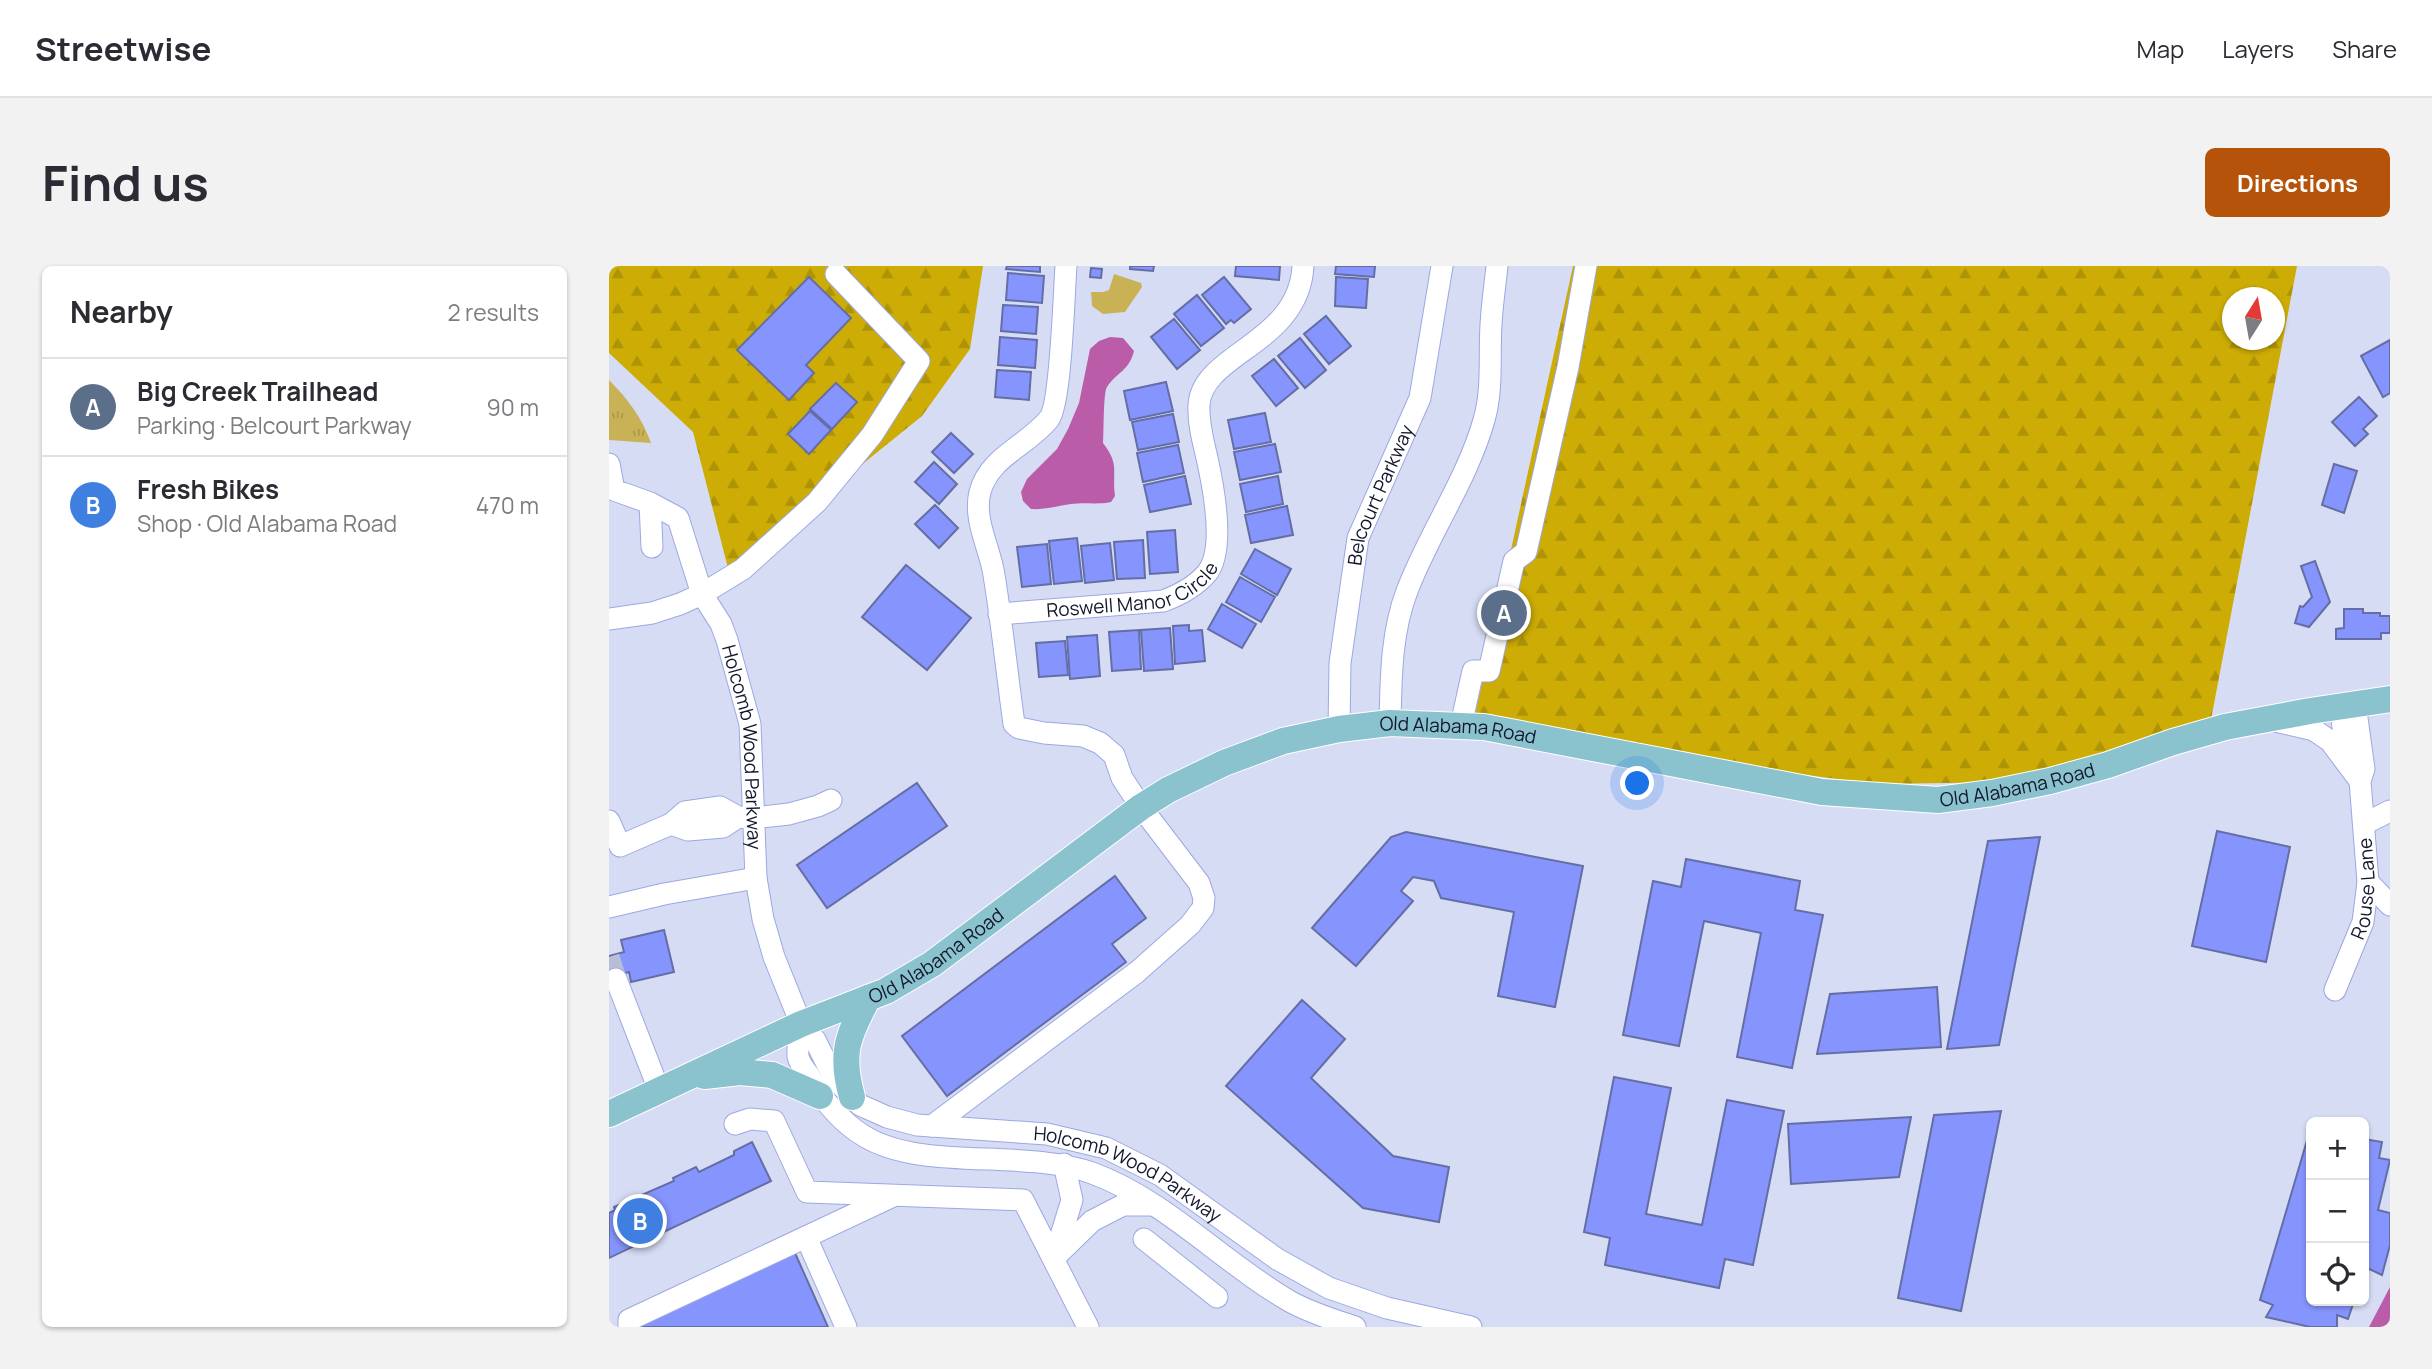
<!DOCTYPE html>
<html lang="en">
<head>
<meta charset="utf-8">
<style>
  :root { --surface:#fff; --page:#f2f2f3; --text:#2b2b33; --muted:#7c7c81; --line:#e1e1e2; --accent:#b45309 }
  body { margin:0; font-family:Manrope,sans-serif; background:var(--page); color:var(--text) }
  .controls { position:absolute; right:21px; bottom:21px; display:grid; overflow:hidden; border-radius:10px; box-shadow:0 2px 5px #0004 }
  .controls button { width:63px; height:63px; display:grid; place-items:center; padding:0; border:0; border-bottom:2px solid var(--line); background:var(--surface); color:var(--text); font:35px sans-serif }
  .compass { position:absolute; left:1613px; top:21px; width:63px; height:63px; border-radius:50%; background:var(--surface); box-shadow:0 2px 5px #0004; rotate:11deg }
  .you { position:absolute; left:1029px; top:518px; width:24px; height:24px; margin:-18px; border:5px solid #fff; border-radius:50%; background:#1a73e8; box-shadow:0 0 0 10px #1a73e833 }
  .badge { display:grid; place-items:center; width:46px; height:46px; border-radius:50%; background:var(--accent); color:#fff; font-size:23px; font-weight:700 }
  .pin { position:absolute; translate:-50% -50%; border:4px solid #fff; box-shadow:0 2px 7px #0006 }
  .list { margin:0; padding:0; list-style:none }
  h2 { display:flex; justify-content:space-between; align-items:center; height:91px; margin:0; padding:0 28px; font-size:30px }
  h2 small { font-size:23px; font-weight:400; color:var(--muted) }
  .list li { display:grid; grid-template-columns:46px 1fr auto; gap:21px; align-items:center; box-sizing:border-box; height:98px; padding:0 28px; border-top:2px solid var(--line) }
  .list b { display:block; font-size:26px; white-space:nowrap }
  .list p { margin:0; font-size:23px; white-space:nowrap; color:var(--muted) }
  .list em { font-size:23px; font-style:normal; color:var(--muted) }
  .icon { flex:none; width:38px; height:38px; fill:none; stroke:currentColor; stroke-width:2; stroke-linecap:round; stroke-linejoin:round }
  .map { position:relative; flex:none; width:1781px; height:1061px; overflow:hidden; border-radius:10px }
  header { display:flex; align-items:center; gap:42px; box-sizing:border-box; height:98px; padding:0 35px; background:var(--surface); border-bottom:2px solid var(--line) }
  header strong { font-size:33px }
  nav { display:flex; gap:38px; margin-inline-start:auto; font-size:24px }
  .intro { display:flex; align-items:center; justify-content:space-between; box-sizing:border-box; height:168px; padding:0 42px }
  h1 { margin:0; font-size:49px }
  .button { padding:18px 32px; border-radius:10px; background:var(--accent); color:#fff; font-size:24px; font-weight:700 }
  main { display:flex; gap:42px; padding:0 42px }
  aside { flex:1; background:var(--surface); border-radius:10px; box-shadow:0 2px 5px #0004 }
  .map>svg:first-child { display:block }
  .grass { fill:url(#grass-tufts) }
  .forest { fill:url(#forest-firs); fill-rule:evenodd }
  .green { fill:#c9b255 }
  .water { fill:#bb5ca8 }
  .building { fill:#8695fe; stroke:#646ea5; stroke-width:2 }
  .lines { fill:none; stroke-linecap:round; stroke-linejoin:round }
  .minor-tunnel { stroke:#b9bed6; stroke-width:21; stroke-dasharray:21 10; stroke-linecap:butt }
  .minor-casing { stroke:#9da8e3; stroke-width:23 }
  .major-casing { stroke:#fff; stroke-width:28 }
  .minor { stroke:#fff; stroke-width:21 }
  .major { stroke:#8ac2ce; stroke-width:26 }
  .labels { text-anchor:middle; stroke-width:6; stroke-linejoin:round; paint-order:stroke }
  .street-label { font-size:19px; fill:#13172c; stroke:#e6e9f6 }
</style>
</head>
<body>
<header>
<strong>Streetwise</strong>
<nav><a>Map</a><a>Layers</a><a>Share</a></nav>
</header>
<div class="intro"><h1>Find us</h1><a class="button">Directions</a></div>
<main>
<aside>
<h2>Nearby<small>2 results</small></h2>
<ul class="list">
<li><span class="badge" style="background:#5c6f8a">A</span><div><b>Big Creek Trailhead</b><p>Parking · Belcourt Parkway</p></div><em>90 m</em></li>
<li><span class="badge" style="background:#3f7fe0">B</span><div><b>Fresh Bikes</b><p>Shop · Old Alabama Road</p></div><em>470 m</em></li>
</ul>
</aside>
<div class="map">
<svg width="1781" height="1061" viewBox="0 0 1781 1061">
  <defs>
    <pattern id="grass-tufts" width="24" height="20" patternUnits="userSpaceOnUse" patternTransform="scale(1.75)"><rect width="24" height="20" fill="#c9b255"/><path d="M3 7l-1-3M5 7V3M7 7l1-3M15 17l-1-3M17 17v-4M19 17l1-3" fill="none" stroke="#ac984a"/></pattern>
    <pattern id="forest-firs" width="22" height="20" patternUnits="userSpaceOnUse" patternTransform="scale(1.75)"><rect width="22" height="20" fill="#ccac05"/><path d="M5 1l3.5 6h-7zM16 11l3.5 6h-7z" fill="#ae9306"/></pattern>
  </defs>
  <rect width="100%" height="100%" fill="#d6dcf4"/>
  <path class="grass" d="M0,114C19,133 33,152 42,177L0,174Z"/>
  <g class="forest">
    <path d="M0,0H374L361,83L313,150L120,306L84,166L0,87Z"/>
    <path d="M964,0H1688L1601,459L1412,516L1265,518L1083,494L865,453ZM1624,32H1666V74H1624Z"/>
  </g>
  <path class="green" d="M505,8L532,17L533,21L516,46L494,48L483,40L482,26H494L500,24Z"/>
  <g class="water">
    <path d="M501,71L514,72L525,85C520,105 508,106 498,121C494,127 495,166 494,177C511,199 503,205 506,230L502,236C488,239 475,236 462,238C448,240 435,244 422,243L414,235L412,226L418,213L448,183L459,163L470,137L481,83L490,75Z"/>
    <path d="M1781,1021V1061H1760Z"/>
  </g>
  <g class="building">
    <path d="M398,0H431V6L397,3Z"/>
    <path d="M521,0H545L544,5L521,3Z"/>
    <path d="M627,0H671L670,14L626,10Z"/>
    <path d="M727,0H766L765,11L726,8Z"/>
    <path d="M482,2L493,3L492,12L481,11Z"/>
    <path d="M399,7L435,10L433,37L397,34Z"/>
    <path d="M200,11L242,52L197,99L205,107L180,134L128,84Z"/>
    <path d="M615,11L642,43L625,57L622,54L617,58L593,29Z"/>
    <path d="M727,11L759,13L757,42L726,40Z"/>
    <path d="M588,29L615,62L592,80L565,48Z"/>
    <path d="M394,39L429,41L427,68L392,65Z"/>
    <path d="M717,50L742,80L720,98L695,68Z"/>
    <path d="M565,53L591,84L568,103L542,71Z"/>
    <path d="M391,71L428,74L426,102L389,99Z"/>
    <path d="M691,72L717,104L696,122L669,90Z"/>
    <path d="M1781,74V127L1774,131L1752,90Z"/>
    <path d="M665,93L689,122L667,140L643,110Z"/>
    <path d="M388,104L422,106L420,134L386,131Z"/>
    <path d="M557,116L564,145L521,154L515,125Z"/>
    <path d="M227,117L248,136L223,163L201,143Z"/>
    <path d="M1750,131L1768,150L1754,163L1759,168L1746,180L1723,156Z"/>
    <path d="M201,145L222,164L200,188L179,168Z"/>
    <path d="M656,147L662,176L625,183L619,154Z"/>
    <path d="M564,148L570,176L529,184L523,156Z"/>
    <path d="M342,167L364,188L345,207L323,186Z"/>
    <path d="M666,178L672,206L631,214L625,186Z"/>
    <path d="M569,179L575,207L534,216L528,187Z"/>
    <path d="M325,196L348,218L330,238L306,216Z"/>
    <path d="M1725,198L1748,205L1735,247L1713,239Z"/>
    <path d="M576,210L582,238L541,246L535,219Z"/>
    <path d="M669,210L674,238L637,246L631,218Z"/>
    <path d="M326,239L349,262L330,282L306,258Z"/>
    <path d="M678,240L684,269L642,277L636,249Z"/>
    <path d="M566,264L569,306L541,308L538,266Z"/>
    <path d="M468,272L473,315L445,318L440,275Z"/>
    <path d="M534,274L536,312L508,313L505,276Z"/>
    <path d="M501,277L505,314L476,317L472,280Z"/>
    <path d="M438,278L442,318L413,321L408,281Z"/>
    <path d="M646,283L682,303L668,329L632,308Z"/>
    <path d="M1706,295L1721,336L1700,361L1686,357L1691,340L1694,341L1703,331L1692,300Z"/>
    <path d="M297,299L362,352L318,404L253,351Z"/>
    <path d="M631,311L666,331L652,356L617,336Z"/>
    <path d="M613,338L647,358L633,382L599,363Z"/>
    <path d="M1735,343H1754V347H1771V350H1781V367H1772V373H1727V363L1735,362Z"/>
    <path d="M580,359V365L593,364L596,395L566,398L564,360Z"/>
    <path d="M561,362L564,403L535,405L532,364Z"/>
    <path d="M530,364L532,403L503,405L500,366Z"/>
    <path d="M488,369L491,410L461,413L458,371Z"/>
    <path d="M456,375L459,409L430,411L427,377Z"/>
    <path d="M308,517L338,560L218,642L188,599Z"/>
    <path d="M1608,565L1681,581L1657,696L1583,680Z"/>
    <path d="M797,566L974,600L946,741L889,730L905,646L832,632L825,615L804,611L792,625L804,635L747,700L703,662L782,571Z"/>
    <path d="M1431,571L1390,779L1338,783L1379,575Z"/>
    <path d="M1077,593L1191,615L1186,644L1214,649L1183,802L1128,791L1152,667L1095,655L1070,780L1014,769L1044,615L1072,621Z"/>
    <path d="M506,610L537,652L503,678L517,696L338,830L293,770Z"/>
    <path d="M55,664L65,706L22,716L20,706L0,711V690L15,686L12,674Z"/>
    <path d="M1328,721L1332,781L1208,788L1221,728Z"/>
    <path d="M693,734L736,773L702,812L784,890L840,901L830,956L754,942L617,820Z"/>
    <path d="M1005,811L1062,822L1037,948L1093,959L1118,834L1175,845L1144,999L1116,993L1110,1022L996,999L1001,972L975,966Z"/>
    <path d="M1392,845L1352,1045L1289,1032L1325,849Z"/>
    <path d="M1302,851L1290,911L1182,918L1179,858Z"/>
    <path d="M1699,871L1702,872V1035H1745L1739,1053L1728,1049V1061H1701L1657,1051L1664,1039L1651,1034Z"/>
    <path d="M1755,873L1773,876L1770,892L1781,894L1769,944L1781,947V979L1773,1009L1756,1001L1755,1006Z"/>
    <path d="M143,876L162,915L0,992V947L6,944L5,941L65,915L64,912L87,901L90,906L125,889V885Z"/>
    <path d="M186,987L219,1061H28Z"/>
  </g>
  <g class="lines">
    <path class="minor-tunnel" d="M0,691L7,713"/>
    <g class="minor-casing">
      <g id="minor">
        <path id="s1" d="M0,198L5,224L41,237L69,252L93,328L112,358L118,374L141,458L147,612L154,653L165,691L192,758L206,774L225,812L251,839L278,851L308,859L438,868L497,882L551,909L668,993L720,1022L778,1042L862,1061"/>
        <path d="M41,237L43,281"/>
        <path id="s2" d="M390,348L554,335C571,329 586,321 598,307C617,283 604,219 598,192C594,175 589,157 590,139C593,87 690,78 694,0"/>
        <path d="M0,353L43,347L71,338L93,328L134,303L208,236L263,169L310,95L227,8"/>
        <path d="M1731,440L1739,497"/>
        <path d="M1662,454L1705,464L1721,475L1751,515"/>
        <path d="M781,457C782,412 782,367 798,325C820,267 858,214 875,154C884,123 880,90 882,59C883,39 886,19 888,0"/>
        <path d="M852,459L864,405H880L905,295L917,286L959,101L977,0"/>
        <path id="s3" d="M730,463L731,397L749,272L811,132L833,0"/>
        <path d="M0,555L11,580L62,558L76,546L111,541L129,551L144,552L180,548L209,540L222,534"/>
        <path d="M62,558L79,564L114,561L129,551"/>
        <path d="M1755,558L1781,545"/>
        <path d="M1759,616L1781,639"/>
        <path d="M0,641L55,628L147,612"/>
        <path d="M7,713L50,824"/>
        <path id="s4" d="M1726,724L1754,656L1759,616L1751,515L1755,503L1746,438"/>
        <path d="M192,758C191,768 188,780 189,790C190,796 195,803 199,808C213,833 230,855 255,870C314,906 413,882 483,907C557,934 614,997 682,1036C702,1047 725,1054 746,1061"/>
        <path d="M126,858L141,853L165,855L198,926L414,934L479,1061"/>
        <path d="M323,860L528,706L581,659L594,642L595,632L590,617L532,541L513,512L505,489L491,477L474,470L435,467L410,462L405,458C398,408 393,358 385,309C381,282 364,254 371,226C380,191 418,180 440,153C452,138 455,26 457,0"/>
        <path d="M455,898L463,934L445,992L483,955L514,939H543"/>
        <path d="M197,971L237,1061"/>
        <path d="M535,973L608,1031"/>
        <path d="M20,1061V1054L282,931"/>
      </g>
    </g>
    <g class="major-casing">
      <g id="major">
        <path d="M95,810L131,806L163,809L211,830"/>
        <path d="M243,831C231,788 238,771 259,732"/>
        <path id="s5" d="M0,848L192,758L277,725L323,698L532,541L559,524L615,497L674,475L730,463L781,457L875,461L1213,526L1329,534L1383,527L1441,515L1499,499L1564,476L1616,461L1701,445L1781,433"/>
      </g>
    </g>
    <use href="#minor" class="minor"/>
    <use href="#major" class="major"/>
  </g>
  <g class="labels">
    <g class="street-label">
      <text dy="7" stroke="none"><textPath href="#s3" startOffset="240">Belcourt Parkway</textPath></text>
      <text dy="7" stroke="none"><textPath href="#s2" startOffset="138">Roswell Manor Circle</textPath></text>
      <text dy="7" stroke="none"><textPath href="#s5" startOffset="952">Old Alabama Road</textPath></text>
      <text dy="7" stroke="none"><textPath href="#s1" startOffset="338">Holcomb Wood Parkway</textPath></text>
      <text dy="7" stroke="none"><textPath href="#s5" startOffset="1519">Old Alabama Road</textPath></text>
      <text dy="7" stroke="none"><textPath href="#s4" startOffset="107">Rouse Lane</textPath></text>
      <text dy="7" stroke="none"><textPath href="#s5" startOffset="364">Old Alabama Road</textPath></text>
      <text dy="7" stroke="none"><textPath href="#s1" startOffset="1006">Holcomb Wood Parkway</textPath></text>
    </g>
  </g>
</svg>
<div class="controls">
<button>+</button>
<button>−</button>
<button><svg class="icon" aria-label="locate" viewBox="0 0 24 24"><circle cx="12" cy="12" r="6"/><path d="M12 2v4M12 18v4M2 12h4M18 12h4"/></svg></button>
</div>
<svg class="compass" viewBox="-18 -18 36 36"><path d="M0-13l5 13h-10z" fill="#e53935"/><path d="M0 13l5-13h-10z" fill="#7c7c81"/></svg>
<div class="you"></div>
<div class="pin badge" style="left:895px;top:347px;background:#5c6f8a">A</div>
<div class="pin badge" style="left:31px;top:955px;background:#3f7fe0">B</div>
</div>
</main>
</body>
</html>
